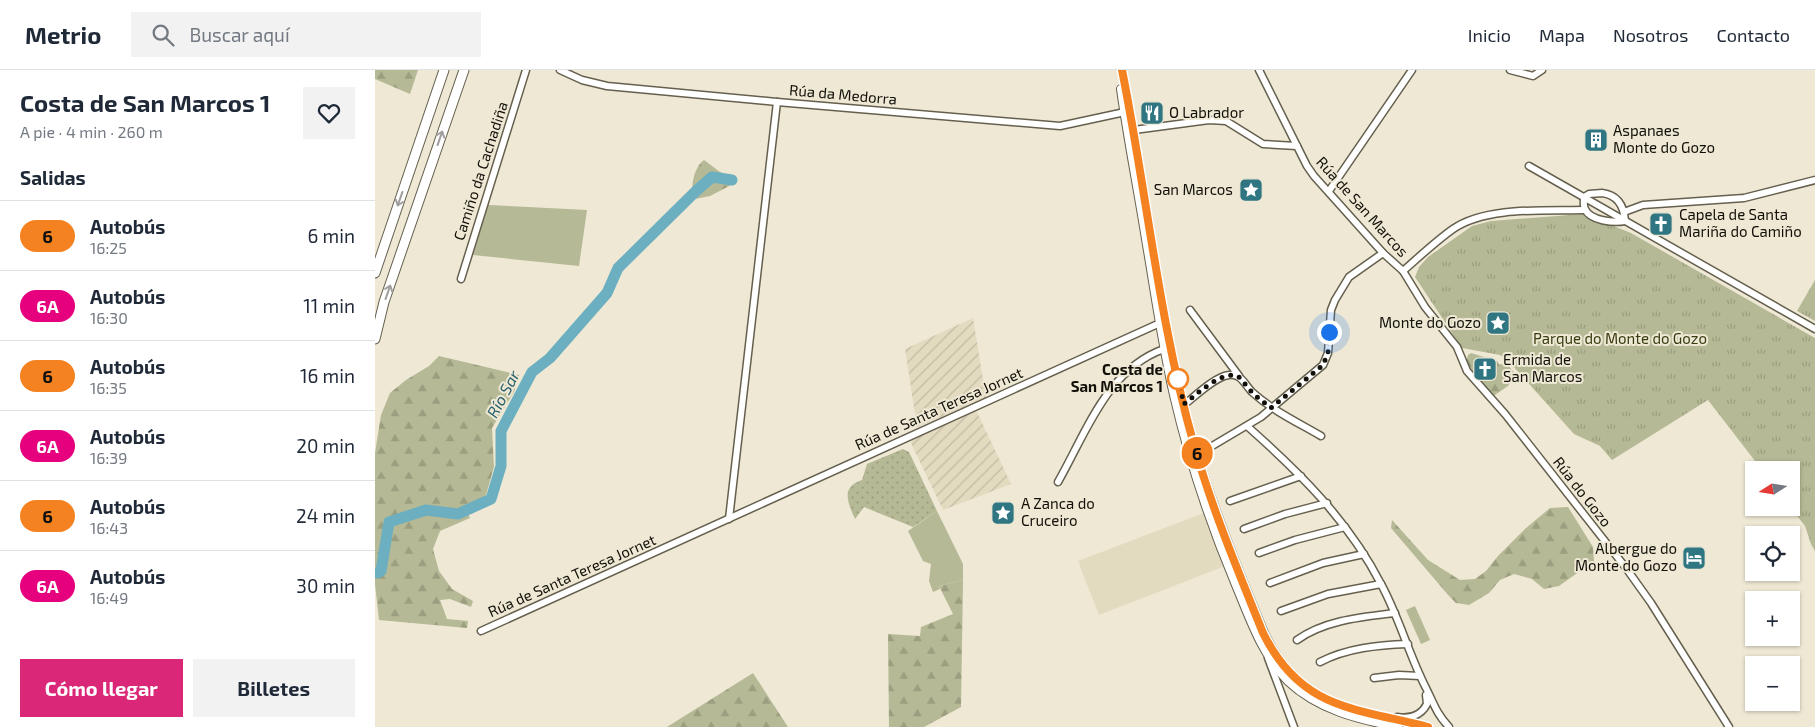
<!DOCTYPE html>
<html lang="es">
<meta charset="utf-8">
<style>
body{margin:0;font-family:"Exo 2",sans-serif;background:#f2f2f3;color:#1f2937;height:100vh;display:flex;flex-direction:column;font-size:19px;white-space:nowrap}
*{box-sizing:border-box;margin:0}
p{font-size:16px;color:#747a83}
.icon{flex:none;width:28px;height:28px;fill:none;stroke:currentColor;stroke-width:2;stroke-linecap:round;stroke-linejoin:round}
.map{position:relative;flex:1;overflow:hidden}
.sheet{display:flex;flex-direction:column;background:#fff;width:375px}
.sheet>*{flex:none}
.badge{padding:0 10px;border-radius:16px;font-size:18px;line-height:32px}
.needle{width:32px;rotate:258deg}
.tools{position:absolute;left:1370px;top:391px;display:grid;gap:10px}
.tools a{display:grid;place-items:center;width:55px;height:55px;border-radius:0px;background:#fff;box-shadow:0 1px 4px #0004;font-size:25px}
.you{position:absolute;width:25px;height:25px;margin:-12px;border:4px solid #fff;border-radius:50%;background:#1a73e8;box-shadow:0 0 0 8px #1a73e833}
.map>.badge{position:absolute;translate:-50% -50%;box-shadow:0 0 0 2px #fff}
h2{padding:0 20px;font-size:19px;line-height:45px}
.round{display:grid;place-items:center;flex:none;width:52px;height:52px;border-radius:0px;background:#f2f2f3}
.summary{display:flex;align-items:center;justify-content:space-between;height:85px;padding:0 20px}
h1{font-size:24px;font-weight:700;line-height:38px}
.action{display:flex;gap:10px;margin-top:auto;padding:10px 20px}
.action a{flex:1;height:58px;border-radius:0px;background:#db2777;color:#fff;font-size:20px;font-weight:700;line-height:58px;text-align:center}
.action a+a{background:#f2f2f3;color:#1f2937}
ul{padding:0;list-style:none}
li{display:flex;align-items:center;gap:15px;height:70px;padding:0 20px;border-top:1px solid #e0e1e3}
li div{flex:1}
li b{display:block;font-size:19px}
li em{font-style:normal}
li .badge{min-width:55px;font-weight:700;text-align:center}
header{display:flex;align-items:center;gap:30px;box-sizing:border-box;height:70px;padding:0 25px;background:#fff;border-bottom:1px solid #e0e1e3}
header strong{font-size:24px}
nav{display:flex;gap:28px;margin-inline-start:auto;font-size:18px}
.search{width:350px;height:45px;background:#f2f2f3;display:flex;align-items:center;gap:12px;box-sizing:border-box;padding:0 18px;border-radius:0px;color:#747a83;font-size:19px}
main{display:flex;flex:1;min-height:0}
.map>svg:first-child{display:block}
</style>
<header>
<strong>Metrio</strong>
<div class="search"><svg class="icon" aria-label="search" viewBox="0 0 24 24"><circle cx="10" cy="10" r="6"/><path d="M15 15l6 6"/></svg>Buscar aquí</div>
<nav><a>Inicio</a><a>Mapa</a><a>Nosotros</a><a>Contacto</a></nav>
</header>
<main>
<section class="sheet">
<div class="summary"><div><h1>Costa de San Marcos 1</h1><p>A pie · 4 min · 260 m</p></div><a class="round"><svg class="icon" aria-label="heart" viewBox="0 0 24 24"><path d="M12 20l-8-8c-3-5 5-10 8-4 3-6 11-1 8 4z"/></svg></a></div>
<h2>Salidas</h2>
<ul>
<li><span class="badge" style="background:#f58220;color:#111">6</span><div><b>Autobús</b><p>16:25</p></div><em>6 min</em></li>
<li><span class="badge" style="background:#e6007e;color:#fff">6A</span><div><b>Autobús</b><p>16:30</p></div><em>11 min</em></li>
<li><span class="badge" style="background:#f58220;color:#111">6</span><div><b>Autobús</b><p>16:35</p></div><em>16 min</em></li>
<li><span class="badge" style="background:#e6007e;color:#fff">6A</span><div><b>Autobús</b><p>16:39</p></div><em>20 min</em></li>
<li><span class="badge" style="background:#f58220;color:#111">6</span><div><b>Autobús</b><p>16:43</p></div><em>24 min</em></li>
<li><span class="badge" style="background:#e6007e;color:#fff">6A</span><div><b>Autobús</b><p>16:49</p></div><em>30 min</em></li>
</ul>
<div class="action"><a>Cómo llegar</a><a>Billetes</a></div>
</section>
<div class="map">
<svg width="1440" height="657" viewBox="0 0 1440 657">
<defs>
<pattern id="industrial-furrows" width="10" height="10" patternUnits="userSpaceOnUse" patternTransform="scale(1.25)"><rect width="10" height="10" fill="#e3dbc0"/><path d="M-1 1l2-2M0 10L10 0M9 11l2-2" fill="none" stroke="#c2bba4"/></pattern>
<pattern id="forest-firs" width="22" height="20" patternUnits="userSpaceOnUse" patternTransform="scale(1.25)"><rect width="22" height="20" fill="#b5b995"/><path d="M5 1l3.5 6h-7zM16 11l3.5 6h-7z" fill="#9b9e7f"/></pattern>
<pattern id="park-tufts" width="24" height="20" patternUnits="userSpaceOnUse" patternTransform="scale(1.25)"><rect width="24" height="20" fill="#b5b995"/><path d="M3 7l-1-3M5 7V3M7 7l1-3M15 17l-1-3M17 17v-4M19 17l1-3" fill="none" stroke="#9b9e7f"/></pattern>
<pattern id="garden-dots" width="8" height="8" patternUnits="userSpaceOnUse" patternTransform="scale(1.25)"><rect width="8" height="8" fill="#b5b995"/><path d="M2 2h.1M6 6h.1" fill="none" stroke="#9b9e7f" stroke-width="1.8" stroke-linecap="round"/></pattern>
</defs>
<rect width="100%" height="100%" fill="#eee8d4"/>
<polygon fill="#e3dbc0" points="829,443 850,496 724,545 703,491"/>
<g fill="url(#industrial-furrows)">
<polygon points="598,248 611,328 542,357 530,279"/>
<polygon points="601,340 636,414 568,440 536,373 538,368"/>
</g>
<g fill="#b5b995">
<polygon points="113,135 212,140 204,196 98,185"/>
<polygon points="562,441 588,494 588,510 564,516 565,519 558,522 554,511 556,494 548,491 533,461"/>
<polygon points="1040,536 1055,570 1046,574 1031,540"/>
</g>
<g fill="url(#forest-firs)">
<polygon points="0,0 43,0 35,24 0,9"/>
<path d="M329 90 345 102 359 107 361 111 358 114 335 126 320 129C314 119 319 97 329 90Z"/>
<polygon points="1096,283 1122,291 1124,294 1133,295 1141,305 1133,316 1117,327 1091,292 1093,285"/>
<polygon points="64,286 144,305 139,322 117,358 119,397 111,425 91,439 95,448 65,461 58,479 64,501 77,519 98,531 96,537 75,529 65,530 72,549 93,551 92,558 4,550 0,514 0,383 6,345 15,323 31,310 54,296"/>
<polygon points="1193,437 1218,477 1219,491 1184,516 1169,519 1157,509 1139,504 1125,510 1114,523 1094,535 1081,533 1074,526 1016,458 1017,450 1053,490 1085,510 1100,509 1111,501 1123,486 1151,458 1175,438"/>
<polygon points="588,510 586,637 549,657 514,657 513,564 545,566 546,557 578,544 564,516"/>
<polygon points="378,603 413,657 292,657"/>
</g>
<g fill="url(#park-tufts)">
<polygon points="1209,144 1256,163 1440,268 1440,481 1436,474 1430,456 1416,438 1416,400 1387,400 1333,330 1237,390 1225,376 1199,364 1137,295 1125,285 1087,278 1040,207 1044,197 1053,187 1097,156 1116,151"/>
<polygon points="1440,210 1440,251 1422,241"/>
</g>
<path fill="url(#garden-dots)" d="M528 379 534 382 562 441 538 457 489 437 480 449C473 433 465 417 487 410L492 394Z"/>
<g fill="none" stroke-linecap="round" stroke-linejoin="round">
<polyline stroke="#6bafc0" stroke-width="11" points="2,503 6,501 14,452 51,440 83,444 116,429 126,396 126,361 157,302 175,288 232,223 243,198 321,121 337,107 357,110"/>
<g stroke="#65604e" stroke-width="9">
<g id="minor">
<polyline points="185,0 207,10 232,16 402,32 685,56 750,42"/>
<polyline points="884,0 932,96 939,106 1008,183 1028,201 1050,237 1082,277 1092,301 1130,344 1251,498 1276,533 1354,657"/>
<polyline points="1135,0 1158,6 1167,0"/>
<polyline points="759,60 834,50 851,51 888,74 922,76"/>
<polyline points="1154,96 1440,259"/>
<polyline points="954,121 1037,0"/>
<path d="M1227 123C1243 125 1249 136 1250 151 1239 153 1215 151 1210 139 1208 135 1209 131 1209 127L1214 124Z"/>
<polyline points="1249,142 1268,135 1369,128 1440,110"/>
<path d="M1028 201C1044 187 1061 171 1078 159 1111 136 1171 141 1210 140"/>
<polyline points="86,209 151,0"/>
<polyline points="815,240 864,306"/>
<path d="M809 335C820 326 841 306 854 305 866 303 870 315 877 322 898 341 922 352 946 366"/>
<path d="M872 356C925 403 973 450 1006 514 1024 547 1034 585 1051 618 1059 634 1061 643 1074 657"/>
<polyline points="822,385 886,347 948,295 953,283 956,240 960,230 974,207 1008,183"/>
<path d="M683 412C711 363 732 299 789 279"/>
<polyline points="855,431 926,406"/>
<polyline points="354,449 402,32"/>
<polyline points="869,459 910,444 952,433"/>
<polyline points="884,483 920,470 970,457"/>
<polyline points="895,513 948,493 989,484"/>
<polyline points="906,541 953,524 1006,514"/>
<polyline points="106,561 785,253"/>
<path d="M922 570C950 550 987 547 1020 543"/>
<polyline points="893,588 919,657"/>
<path d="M945 592C972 578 1003 575 1033 574"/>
<polyline points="999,608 1024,605 1045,606"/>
<path d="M1022 647C1034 649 1046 646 1052 634L1051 625"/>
</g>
</g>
<g stroke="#65604e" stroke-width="10">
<g id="major">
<path d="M747 0C772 125 784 252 819 375 838 439 863 501 889 563 925 640 980 639 1053 657"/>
<path d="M746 19C753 69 763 119 771 169 780 221 787 273 799 325 814 390 835 453 861 515 875 548 887 585 913 611 944 640 983 649 1023 657"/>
</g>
</g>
<g stroke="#65604e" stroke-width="11">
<g id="highway">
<polyline points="0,203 69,0"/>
<polyline points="0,269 9,232 89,0"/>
</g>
</g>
<use href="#minor" stroke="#fff" stroke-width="6"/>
<use href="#major" stroke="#fff" stroke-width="8"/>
<use href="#highway" stroke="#fff" stroke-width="9"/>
</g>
<defs><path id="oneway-shaft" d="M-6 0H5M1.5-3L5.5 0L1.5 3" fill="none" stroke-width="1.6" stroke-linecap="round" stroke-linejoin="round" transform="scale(1.25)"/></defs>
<g stroke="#a09f9d">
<use href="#oneway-shaft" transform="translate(65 68) rotate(-71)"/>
<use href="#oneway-shaft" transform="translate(25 129) rotate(109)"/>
<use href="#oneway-shaft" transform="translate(13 222) rotate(-71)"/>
</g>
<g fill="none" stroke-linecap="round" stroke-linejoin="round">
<g stroke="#fff" stroke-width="11">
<path id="line" d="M747 0C772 125 784 252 819 375 837 439 863 501 888 563 926 640 980 638 1053 657"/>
</g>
<use href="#line" stroke="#f58220" stroke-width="8"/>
<path stroke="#121009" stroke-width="5" stroke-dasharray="0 9" d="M803 309 809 334C820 326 851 296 865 308 869 311 871 317 875 320 881 327 889 332 896 338L948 295 953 283 954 262"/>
</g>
<defs>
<g id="restaurant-square" transform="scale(1.25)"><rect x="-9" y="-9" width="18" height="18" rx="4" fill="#2f7682" stroke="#eee8d4"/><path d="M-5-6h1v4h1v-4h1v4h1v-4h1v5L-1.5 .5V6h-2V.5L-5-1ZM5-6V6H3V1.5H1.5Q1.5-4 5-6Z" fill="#fff"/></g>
<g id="building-square" transform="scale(1.25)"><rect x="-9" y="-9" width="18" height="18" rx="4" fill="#2f7682" stroke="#eee8d4"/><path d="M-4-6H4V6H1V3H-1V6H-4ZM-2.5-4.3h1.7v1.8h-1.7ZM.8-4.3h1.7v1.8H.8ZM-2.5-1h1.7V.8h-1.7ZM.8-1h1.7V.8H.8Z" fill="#fff"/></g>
<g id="sight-square" transform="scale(1.25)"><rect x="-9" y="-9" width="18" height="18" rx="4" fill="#2f7682" stroke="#eee8d4"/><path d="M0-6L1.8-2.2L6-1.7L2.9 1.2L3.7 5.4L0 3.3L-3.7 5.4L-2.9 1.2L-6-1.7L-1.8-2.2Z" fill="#fff"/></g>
<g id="church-square" transform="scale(1.25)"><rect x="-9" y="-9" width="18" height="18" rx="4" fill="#2f7682" stroke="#eee8d4"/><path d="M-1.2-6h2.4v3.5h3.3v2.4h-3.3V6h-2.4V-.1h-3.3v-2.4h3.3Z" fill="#fff"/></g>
<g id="hotel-square" transform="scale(1.25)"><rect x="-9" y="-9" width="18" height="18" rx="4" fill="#2f7682" stroke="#eee8d4"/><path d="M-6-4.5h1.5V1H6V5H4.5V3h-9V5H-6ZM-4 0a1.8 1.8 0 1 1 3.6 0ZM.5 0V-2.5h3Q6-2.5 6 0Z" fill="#fff"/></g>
</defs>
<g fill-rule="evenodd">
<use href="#restaurant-square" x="777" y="43"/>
<use href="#building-square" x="1221" y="70"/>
<use href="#sight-square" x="876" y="120"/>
<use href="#church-square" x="1286" y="154"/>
<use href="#sight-square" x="1123" y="253"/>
<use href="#church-square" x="1110" y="299"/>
<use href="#sight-square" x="628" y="443"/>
<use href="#hotel-square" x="1319" y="488"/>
</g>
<circle fill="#fff" stroke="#f58220" stroke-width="2.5" cx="803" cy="309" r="10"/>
<g text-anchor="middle" stroke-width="4" stroke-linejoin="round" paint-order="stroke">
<g font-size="15" fill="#121009" stroke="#eee8d4">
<text transform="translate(468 25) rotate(5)" y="5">Rúa da Medorra</text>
<text transform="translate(106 101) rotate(-72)" y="5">Camiño da Cachadiña</text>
<text transform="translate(987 137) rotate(48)" y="5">Rúa de San Marcos</text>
<text transform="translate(564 339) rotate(-24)" y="5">Rúa de Santa Teresa Jornet</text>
<text transform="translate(1207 422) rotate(52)" y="5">Rúa do Gozo</text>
<text transform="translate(197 506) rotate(-24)" y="5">Rúa de Santa Teresa Jornet</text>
</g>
<g font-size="15" fill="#121009" stroke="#eee8d4" text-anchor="start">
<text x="794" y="48">O Labrador</text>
<text x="1238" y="66">Aspanaes<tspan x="1238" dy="17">Monte do Gozo</tspan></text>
<text x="858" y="125" text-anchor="end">San Marcos</text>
<text x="1304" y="150">Capela de Santa<tspan x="1304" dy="17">Mariña do Camiño</tspan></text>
<text x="1106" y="258" text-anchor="end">Monte do Gozo</text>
<text x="1128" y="295">Ermida de<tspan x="1128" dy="17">San Marcos</tspan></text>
<text x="646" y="439">A Zanca do<tspan x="646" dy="17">Cruceiro</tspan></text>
<text x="1302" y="484" text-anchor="end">Albergue do<tspan x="1302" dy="17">Monte do Gozo</tspan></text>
</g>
<g font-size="15" fill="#383b10" stroke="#eee8d4">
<text x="1245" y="274">Parque do Monte do Gozo</text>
</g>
<g font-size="15" font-weight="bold" fill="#121009" stroke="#eee8d4" text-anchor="end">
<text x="788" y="305">Costa de<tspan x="788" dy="17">San Marcos 1</tspan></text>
</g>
<g font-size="16" font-style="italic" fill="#28606d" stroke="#eee8d4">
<text transform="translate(128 324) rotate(-62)" y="6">Río Sar</text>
</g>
</g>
</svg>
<div class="tools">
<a><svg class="needle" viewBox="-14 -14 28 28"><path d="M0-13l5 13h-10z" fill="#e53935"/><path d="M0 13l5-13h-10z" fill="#747a83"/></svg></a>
<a><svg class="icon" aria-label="locate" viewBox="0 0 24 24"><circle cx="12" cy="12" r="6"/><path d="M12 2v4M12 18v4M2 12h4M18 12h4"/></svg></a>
<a>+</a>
<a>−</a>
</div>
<div class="you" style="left:954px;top:262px"></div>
<b class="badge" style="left:822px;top:383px;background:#f58220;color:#111">6</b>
</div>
</main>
